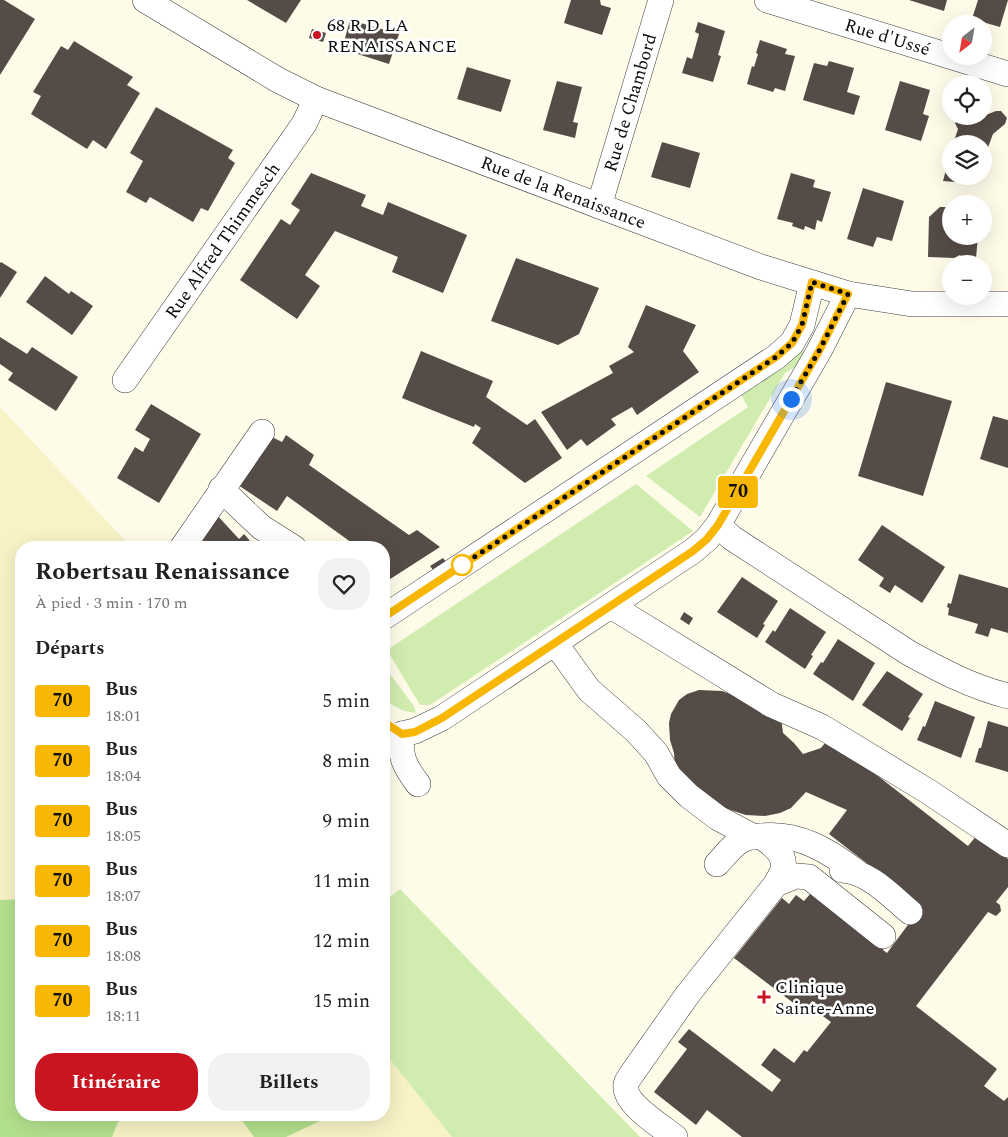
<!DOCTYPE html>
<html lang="fr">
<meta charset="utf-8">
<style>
body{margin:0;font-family:Spectral,serif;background:#f2f2f2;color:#222;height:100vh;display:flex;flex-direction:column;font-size:19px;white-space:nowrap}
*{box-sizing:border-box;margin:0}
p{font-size:16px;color:#767676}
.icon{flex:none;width:28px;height:28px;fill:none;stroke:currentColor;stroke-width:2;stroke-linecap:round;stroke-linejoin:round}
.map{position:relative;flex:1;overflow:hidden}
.panel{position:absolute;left:15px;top:541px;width:375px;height:580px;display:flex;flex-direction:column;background:#fff;border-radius:20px;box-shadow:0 5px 20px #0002}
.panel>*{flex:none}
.badge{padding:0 10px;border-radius:4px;font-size:18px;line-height:32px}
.needle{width:32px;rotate:211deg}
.tools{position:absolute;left:942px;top:15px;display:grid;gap:10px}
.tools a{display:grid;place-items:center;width:50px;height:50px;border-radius:50%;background:#fff;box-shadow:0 5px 20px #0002;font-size:25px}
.you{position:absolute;width:25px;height:25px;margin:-12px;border:4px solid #fff;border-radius:50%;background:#1a73e8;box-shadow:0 0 0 8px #1a73e833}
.map>.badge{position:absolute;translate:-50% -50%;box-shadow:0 0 0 2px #fff}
h2{padding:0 20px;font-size:19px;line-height:45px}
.round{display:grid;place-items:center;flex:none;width:52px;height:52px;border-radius:20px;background:#f2f2f2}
.headline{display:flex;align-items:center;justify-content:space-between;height:85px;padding:0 20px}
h1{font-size:24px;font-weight:700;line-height:38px}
.button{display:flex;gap:10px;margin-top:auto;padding:10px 20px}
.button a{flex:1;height:58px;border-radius:20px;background:#c91520;color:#fff;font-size:20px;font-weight:700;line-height:58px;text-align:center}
.button a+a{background:#f2f2f2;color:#222}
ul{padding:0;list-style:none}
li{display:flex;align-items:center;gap:15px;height:60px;padding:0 20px}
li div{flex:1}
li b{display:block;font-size:19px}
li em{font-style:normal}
li .badge{min-width:55px;font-weight:700;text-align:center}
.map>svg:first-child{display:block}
</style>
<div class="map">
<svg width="1008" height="1137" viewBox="0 0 1008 1137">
<rect width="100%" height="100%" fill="#fffbe9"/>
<g fill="#f8f3c6">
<polygon points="0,407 131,547 21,548 21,899 0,900"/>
<polygon points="384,1052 452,1137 286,1137 333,1115 384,1115"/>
<polygon points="121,1115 238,1115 254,1137 112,1137"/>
</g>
<g fill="#d0edaf">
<polygon points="800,350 806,352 797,366 785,373 700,517 646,476 748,407 741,395 794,358"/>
<polygon points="636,484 693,531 430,705 420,705 387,650"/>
<polygon points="384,666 414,706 416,713 404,711 385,701"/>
<polygon points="400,889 640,1137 452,1137 384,1052 384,902"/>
</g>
<g fill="#b3e08d">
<polygon points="21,899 21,1115 121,1115 112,1137 0,1137 0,900"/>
<polygon points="238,1115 333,1115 286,1137 254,1137"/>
</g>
<g fill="#554c47">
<polygon points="0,0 4,0 35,19 0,75"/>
<polygon points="247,0 301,0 286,23"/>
<polygon points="571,0 600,0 601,5 611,8 602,35 564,23"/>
<polygon points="909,0 947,0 944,11"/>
<polygon points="978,0 1008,0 1000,27 972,19"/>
<polygon points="350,20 399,34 389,64 342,49"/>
<polygon points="698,22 725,31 718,55 721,56 713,82 682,73 687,57 692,59 699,34 695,32"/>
<polygon points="312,29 326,33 323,42 309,38"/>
<polygon points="760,40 787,49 785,54 795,56 785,91 775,88 773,92 747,84 752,66 754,67 758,54 756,53"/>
<polygon points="74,41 133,77 127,85 140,93 106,149 93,140 87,149 31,114 41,96 33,92 61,46 68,50"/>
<polygon points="829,61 854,68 847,92 860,96 854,115 803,100 814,63 827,66"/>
<polygon points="467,67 511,80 501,112 457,99"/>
<polygon points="557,81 582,87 573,122 578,123 575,138 543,130"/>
<polygon points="900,81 930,90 923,114 929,116 921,141 885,130"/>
<polygon points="156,107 233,150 228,158 235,163 208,211 201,208 193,222 150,197 146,203 126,192 143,161 130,153"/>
<polygon points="984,110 986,115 996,111 1001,111 1007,118 1005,124 993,134 984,158 984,144 953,144 958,129 955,123 958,119 968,116 984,116"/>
<polygon points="662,142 700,153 690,188 651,177"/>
<polygon points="951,148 951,176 957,176 955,182 943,181 948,162 944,161 947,152"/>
<polygon points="311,173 366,195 361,206 383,215 388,202 467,235 443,293 392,272 398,257 335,231 305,275 320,286 297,319 240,280 281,219 290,225 300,210 291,204"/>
<polygon points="791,173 815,180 813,187 831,192 822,222 817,220 815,230 805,226 804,230 792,226 793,223 777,219"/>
<polygon points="863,188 904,201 892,241 877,237 873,247 847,239"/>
<polygon points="940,207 951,207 951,236 978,236 976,258 963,258 960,255 954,258 928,257 929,217"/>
<polygon points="516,258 599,288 579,334 558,345 491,321"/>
<polygon points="1,262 17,272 0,298 0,263"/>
<polygon points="45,276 69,294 71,291 93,306 72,335 26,302"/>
<polygon points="646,305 696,325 683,351 699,372 637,415 632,407 611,419 616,425 587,446 581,439 567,450 541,412 613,373 609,366 634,352 628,347"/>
<polygon points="0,337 27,354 32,347 78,377 56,411 8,380 13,373 0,364"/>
<polygon points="421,351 493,381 486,397 527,425 535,419 562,458 525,483 472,443 481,428 475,424 474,427 402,398"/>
<polygon points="886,382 952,401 923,496 858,476"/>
<polygon points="151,404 201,434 159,503 117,478 135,447 143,452 150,439 135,430"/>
<polygon points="993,416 1008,420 1008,468 980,459"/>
<polygon points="286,435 314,455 309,465 409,535 417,530 440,547 384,583 384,548 359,548 287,496 277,511 238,485 270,436 282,442"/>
<polygon points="216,514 239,539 244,534 256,548 192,548"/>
<polygon points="882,525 945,567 922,603 895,585 890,593 879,586 884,578 858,560"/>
<polygon points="443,558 446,562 434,571 430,566"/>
<polygon points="959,574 1008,588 1008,633 991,628 988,637 982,635 975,633 978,624 948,615 949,608 947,607 948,603 951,604"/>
<polygon points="742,577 778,601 763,624 765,625 757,638 717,612"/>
<polygon points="790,608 826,632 811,655 813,656 805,669 765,642 773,630 775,632"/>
<polygon points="684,612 693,618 689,625 680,619"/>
<polygon points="838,639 875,663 853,701 813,674 821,662 823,663"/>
<polygon points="887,671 923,694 908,717 910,718 902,731 862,705"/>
<polygon points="699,690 722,691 736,696 749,704 763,715 764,709 781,717 783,733 794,743 803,754 821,748 829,738 968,846 977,835 1008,859 1008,887 996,902 1000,905 1001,911 996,916 988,912 916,1006 997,1069 984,1086 1004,1101 1008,1097 1008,1137 742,1137 707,1110 696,1125 654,1092 687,1049 678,1042 689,1029 772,1092 781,1080 761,1065 774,1048 794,1063 804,1050 807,1052 831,1022 812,1008 808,1014 734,958 782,898 789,904 796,895 804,901 811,893 884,948 883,950 887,953 922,906 829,834 847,810 806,792 791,808 780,813 765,816 746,815 721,807 675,769 674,753 670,740 669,723 671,714 679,700 687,694"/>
<polygon points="935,701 975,717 961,758 917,740 923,726 925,727"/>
<polygon points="988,721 1008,727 1008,772 975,762 979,748 981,748"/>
</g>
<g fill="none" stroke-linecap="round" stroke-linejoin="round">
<g stroke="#3e3e3e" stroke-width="26">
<g id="minor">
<path id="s1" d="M145 0 278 80 316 99 761 267 848 294 912 304H1008"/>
<path id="s2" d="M767 0 1008 74"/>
<path id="s3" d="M599 206 661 0"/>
<path id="s4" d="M125 380 304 124 316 99"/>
<polyline points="221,489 261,527 294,548"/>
<path d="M718 525 732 538 909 653C940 670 972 687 1008 696"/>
<polyline points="182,548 262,432"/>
<polyline points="611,606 772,705 822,727 929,792 1008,845"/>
<polyline points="384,617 776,357 792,343 802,325 812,283"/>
<polyline points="555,643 589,690 636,731 656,753 669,776 689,796 718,818 754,837"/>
<polyline points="402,734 415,731 442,718 693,551 707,539 718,525 819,351 848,294"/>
<path d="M402 734C399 756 405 767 418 784"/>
<path d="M760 836C771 843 786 853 783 868 783 873 778 879 776 884"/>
<path d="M717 864C725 856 732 845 742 840 748 837 755 836 761 836 799 832 829 851 858 873"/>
<path d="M842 870C868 871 891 896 910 912"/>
<path d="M675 1137C662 1127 623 1103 626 1085 626 1082 629 1078 631 1075L688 994 776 884 796 876 809 877 883 936"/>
</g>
</g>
<use href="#minor" stroke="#fff" stroke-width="25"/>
</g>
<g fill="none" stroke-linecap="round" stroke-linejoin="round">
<g stroke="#fff" stroke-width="11">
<polyline id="line" points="384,617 776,357 792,343 802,325 812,282 848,294 819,351 718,525 707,539 693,551 442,718 415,732 402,734 384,722"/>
</g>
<use href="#line" stroke="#f8b705" stroke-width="8"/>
<polyline stroke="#0b0b0b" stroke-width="5" stroke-dasharray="0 9" points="462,565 461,566 776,357 792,343 802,325 812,282 848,294 819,351 791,399"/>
</g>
<g fill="#c91520" stroke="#fff" stroke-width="2">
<circle cx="317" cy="35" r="5"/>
<path d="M761.5 989.5h5v5h5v5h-5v5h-5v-5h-5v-5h5z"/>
</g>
<circle fill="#fff" stroke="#f8b705" stroke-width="2.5" cx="462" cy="565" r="10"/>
<g text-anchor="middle" stroke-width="5" stroke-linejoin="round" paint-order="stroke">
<g font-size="18" fill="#0b0b0b" stroke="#fff" text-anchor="start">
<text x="327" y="31">68 R D LA<tspan x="327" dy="21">RENAISSANCE</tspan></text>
<text x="775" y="993">Clinique<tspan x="775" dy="21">Sainte-Anne</tspan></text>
</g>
<g font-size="18" fill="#0b0b0b" stroke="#fff">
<text dy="6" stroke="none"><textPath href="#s2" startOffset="126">Rue d'Ussé</textPath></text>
<text dy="6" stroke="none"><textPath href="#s3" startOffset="108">Rue de Chambord</textPath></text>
<text dy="6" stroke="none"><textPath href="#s1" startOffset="462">Rue de la Renaissance</textPath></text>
<text dy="6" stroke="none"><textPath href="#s4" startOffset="170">Rue Alfred Thimmesch</textPath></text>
</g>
</g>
</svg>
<div class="tools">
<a><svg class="needle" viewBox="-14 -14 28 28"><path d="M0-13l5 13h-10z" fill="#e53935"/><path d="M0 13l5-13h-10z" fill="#767676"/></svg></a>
<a><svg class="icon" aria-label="locate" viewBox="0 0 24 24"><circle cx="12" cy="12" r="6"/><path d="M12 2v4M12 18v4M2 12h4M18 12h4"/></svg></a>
<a><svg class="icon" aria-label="layers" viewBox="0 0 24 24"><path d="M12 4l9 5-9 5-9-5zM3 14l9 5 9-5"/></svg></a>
<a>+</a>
<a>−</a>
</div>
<div class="you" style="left:791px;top:399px"></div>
<b class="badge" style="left:738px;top:492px;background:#f8b705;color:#111">70</b>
<section class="panel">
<div class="headline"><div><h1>Robertsau Renaissance</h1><p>À pied · 3 min · 170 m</p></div><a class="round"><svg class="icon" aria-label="heart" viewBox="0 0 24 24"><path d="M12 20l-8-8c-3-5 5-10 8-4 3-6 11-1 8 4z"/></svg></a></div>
<h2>Départs</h2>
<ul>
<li><span class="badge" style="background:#f8b705;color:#111">70</span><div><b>Bus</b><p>18:01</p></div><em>5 min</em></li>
<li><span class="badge" style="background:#f8b705;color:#111">70</span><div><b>Bus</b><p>18:04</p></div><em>8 min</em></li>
<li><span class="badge" style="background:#f8b705;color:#111">70</span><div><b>Bus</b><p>18:05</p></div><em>9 min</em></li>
<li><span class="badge" style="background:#f8b705;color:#111">70</span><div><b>Bus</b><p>18:07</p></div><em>11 min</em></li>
<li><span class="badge" style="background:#f8b705;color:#111">70</span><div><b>Bus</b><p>18:08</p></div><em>12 min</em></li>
<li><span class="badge" style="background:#f8b705;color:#111">70</span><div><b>Bus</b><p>18:11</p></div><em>15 min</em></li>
</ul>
<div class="button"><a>Itinéraire</a><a>Billets</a></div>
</section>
</div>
